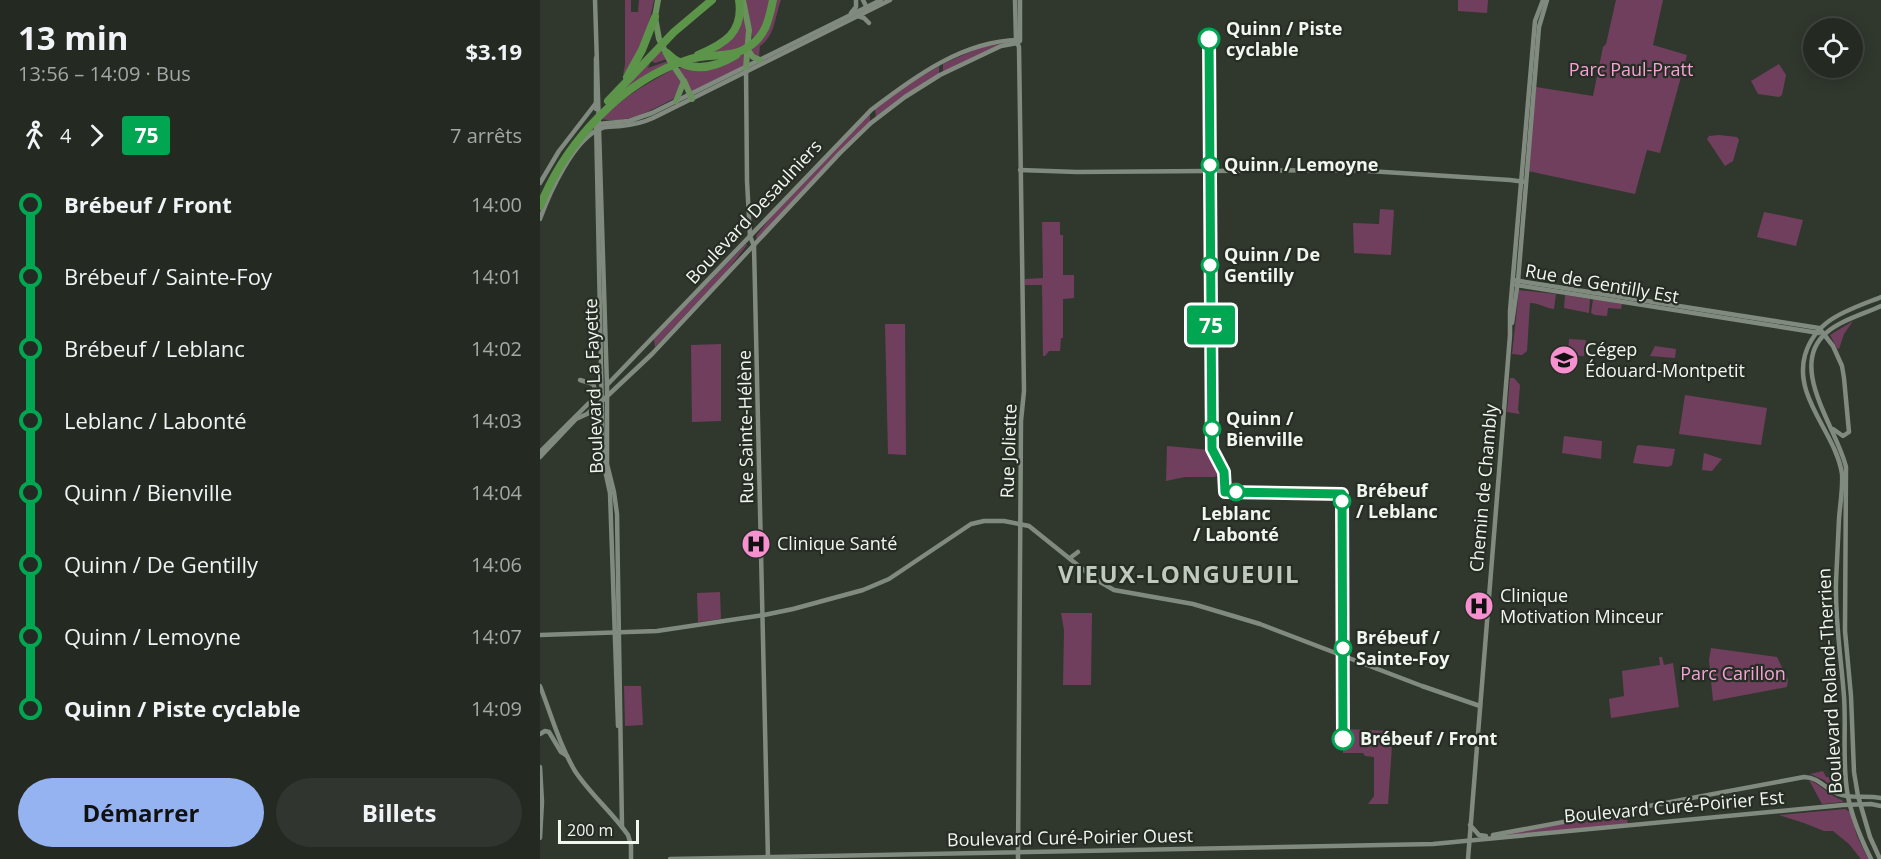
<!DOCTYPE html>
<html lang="fr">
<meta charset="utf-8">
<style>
body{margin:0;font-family:"Open Sans",sans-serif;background:#30362f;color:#f1f3f6;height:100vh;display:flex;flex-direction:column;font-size:22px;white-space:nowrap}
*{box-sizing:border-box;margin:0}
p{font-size:20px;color:#a3a7a5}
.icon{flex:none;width:33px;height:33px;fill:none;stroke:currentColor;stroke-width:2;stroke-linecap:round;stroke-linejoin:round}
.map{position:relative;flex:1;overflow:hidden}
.sheet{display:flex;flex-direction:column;background:#242a22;width:540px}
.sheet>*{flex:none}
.badge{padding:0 12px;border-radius:4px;font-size:21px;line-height:39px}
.buttons{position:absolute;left:1263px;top:18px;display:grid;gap:12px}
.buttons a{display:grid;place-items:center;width:60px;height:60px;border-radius:50%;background:#242a22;box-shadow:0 3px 15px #0003,0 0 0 2px #414640;font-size:30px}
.scale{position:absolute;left:18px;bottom:15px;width:81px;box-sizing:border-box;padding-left:6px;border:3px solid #f1f6ef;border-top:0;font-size:16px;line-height:21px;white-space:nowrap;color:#f1f6ef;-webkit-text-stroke:4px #262d24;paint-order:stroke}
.map>.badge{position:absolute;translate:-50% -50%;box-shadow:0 0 0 3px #fff}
.legs{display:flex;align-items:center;gap:9px;height:66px;padding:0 18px;font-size:20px}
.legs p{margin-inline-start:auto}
.headline{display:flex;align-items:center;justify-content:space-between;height:102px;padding:0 18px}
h1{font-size:33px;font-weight:700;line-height:45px}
.action{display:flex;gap:12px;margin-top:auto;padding:12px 18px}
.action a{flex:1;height:69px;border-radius:36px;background:#95b2f1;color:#111;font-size:24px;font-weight:700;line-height:69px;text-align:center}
.action a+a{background:#30362f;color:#f1f3f6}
ul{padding:0 18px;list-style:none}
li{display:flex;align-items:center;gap:21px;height:72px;font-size:22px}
li i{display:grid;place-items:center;width:9px;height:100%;margin:0 8px;background:currentColor}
li i::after{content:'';width:15px;height:15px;margin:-8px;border:4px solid;border-radius:50%;background:#242a22}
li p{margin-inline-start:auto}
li:first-child i{background:linear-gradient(#0000 50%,currentColor 0)}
li:last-child i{background:linear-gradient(currentColor 50%,#0000 0)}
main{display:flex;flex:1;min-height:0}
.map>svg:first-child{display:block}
</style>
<main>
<section class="sheet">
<div class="headline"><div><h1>13 min</h1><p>13:56 – 14:09 · Bus</p></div><b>$3.19</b></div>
<div class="legs"><svg class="icon" aria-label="walk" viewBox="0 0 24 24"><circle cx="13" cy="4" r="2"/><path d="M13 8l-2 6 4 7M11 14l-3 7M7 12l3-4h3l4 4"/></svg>4<svg class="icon" aria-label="forward" viewBox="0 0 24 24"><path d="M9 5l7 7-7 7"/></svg><b class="badge" style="background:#00a651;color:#fff">75</b><p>7 arrêts</p></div>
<ul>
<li><i style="color:#00a651"></i><b>Brébeuf / Front</b><p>14:00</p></li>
<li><i style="color:#00a651"></i><span>Brébeuf / Sainte-Foy</span><p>14:01</p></li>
<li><i style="color:#00a651"></i><span>Brébeuf / Leblanc</span><p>14:02</p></li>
<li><i style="color:#00a651"></i><span>Leblanc / Labonté</span><p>14:03</p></li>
<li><i style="color:#00a651"></i><span>Quinn / Bienville</span><p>14:04</p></li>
<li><i style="color:#00a651"></i><span>Quinn / De Gentilly</span><p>14:06</p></li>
<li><i style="color:#00a651"></i><span>Quinn / Lemoyne</span><p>14:07</p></li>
<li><i style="color:#00a651"></i><b>Quinn / Piste cyclable</b><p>14:09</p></li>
</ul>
<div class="action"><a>Démarrer</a><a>Billets</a></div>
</section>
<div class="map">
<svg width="1341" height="859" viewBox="0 0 1341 859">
<rect width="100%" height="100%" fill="#30382e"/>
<g fill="#703f5d">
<path d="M85 0H91V12H98L99 0H114C109 27 100 54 83 75L85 65Z"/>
<polygon points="206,0 230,0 223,27 213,40"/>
<path d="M236 0H241C235 16 235 36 220 46L219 57H217L211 49Z"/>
<polygon points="918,0 948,0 947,13 918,11"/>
<polygon points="1076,0 1123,0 1113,45 1147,55 1120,153 1107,150 1095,194 988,171 996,87 1053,96 1063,47 1066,44"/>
<polygon points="202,8 205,12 207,43 198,50 173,53 183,46"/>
<polygon points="460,44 459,45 403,72 403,64 439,48"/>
<polygon points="120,49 127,59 115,63 111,61 108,68 128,61 130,65 72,100"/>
<polygon points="206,52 203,66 151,92 137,68 182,65"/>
<polygon points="1239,64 1246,75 1242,95 1239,97 1218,94 1211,81"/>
<polygon points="399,66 399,75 336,117 335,109 365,86"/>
<path d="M134 69 141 83 133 99C112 110 85 125 62 119 83 97 107 83 134 69Z"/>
<polygon points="330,112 330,123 217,239 216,236 238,208"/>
<polygon points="1179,135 1197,137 1199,140 1193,161 1185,166 1167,139 1169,136"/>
<polygon points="840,209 854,210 851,255 814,253 813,223 839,224"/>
<polygon points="1224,212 1263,220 1256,246 1217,237"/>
<polygon points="502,222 520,222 520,235 523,235 523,275 534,275 534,298 523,299 523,338 521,338 520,351 509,351 505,356 503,356 502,285 485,285 485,279 503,278"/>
<polygon points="206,244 207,245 186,272 115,347 114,339"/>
<path d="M979 290 1016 294 1014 309C1005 308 1000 303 990 303L987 351 982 355 972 354Z"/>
<polygon points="1025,295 1050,299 1049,313 1024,308"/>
<polygon points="1053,299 1082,304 1081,309 1068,308 1067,316 1055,315 1051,313"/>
<polygon points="1313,321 1304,334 1299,349 1297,348 1290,335"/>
<polygon points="345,324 365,324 366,455 348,454"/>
<polygon points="1029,339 1046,340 1044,356 1028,355"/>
<polygon points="181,344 181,421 152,422 151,345"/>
<polygon points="1115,346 1136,349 1135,358 1110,356"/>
<polygon points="970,378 974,378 980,385 978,410 980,414 967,412"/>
<polygon points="1145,395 1227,408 1221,445 1139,434"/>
<polygon points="1024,436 1062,441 1061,459 1022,453"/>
<polygon points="1099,445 1135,449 1132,465 1128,467 1093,463 1097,446"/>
<polygon points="627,446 670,450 679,470 679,475 674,477 645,477 626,481"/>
<polygon points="1164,453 1182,459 1172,471 1162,470"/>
<polygon points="180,592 181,619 158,622 157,593"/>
<polygon points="521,613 552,613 551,685 523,685 524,630"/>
<polygon points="1171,648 1237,657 1248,680 1247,687 1173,701 1169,660"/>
<polygon points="1119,657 1122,657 1124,665 1133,663 1139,707 1071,718 1069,699 1084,696 1082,671 1120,665"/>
<polygon points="84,686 101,686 103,725 85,726"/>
<polygon points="803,729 853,731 848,804 828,804 834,796 834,757 825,756 823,753 803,753"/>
<polygon points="1298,763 1300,763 1302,789 1300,790 1296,791 1284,780 1270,774 1283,771 1286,777 1291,777"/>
<path d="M1269 780C1282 785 1289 796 1302 800L1303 802 1282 804Z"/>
<polygon points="1086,809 1088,826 930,840"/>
<polygon points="1305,809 1310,812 1317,836 1328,859 1321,859 1309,844 1293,831 1284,831 1264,823 1239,815"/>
</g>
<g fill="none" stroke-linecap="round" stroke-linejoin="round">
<g stroke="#818a7f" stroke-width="4.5">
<polyline points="55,0 67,386 67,464 74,492 77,514 82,827"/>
<polyline points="323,0 327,8"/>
<polyline points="475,0 476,40 479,47 484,391 481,421 478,859"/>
<polyline points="480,0 480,41"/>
<polyline points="311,13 316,7 316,0"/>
<polyline points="318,16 324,18 329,23"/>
<polyline points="56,58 56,109"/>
<polyline points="206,67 207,181 210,236 214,246 228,859"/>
<polyline points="56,120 63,461 70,493 78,726"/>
<polyline points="58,124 89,121 112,113 341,0"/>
<polyline points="480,170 537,172 813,170 970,180 986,182"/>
<polyline points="0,183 19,151 56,103"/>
<path d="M0 219C9 194 34 137 62 128 68 126 75 127 81 126 92 125 102 123 113 118L350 0"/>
<polyline points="973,280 1279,328 1293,346 1302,366 1304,378 1309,432 1303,436 1293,429"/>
<polyline points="976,285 1279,333"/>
<polyline points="972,323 978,281 999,27 1007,0"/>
<polyline points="40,380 53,384 55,389 52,397"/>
<path d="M67 385 331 110C374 77 424 40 480 40"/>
<polyline points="0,452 61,391"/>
<polyline points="0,457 36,419 47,414 62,401 112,354 300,153 331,123 365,97 400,75 461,46 478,43"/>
<polyline points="530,558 538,552"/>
<polyline points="0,635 117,631 224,615 253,609 323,590 349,579 431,524 444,521 464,521 489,526 555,579 574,590 653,604 720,624 882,686 940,706"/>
<path d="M0 686C11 714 19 744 35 771 50 794 72 812 88 835L91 845V859"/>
<polyline points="0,734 5,731 9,732 21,752 27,756"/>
<polyline points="0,767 2,802 0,838"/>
<polyline points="930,825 939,835 946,836"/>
<path d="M953 835 1264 777C1281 778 1283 788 1298 794 1311 799 1327 795 1341 798"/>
<polyline points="130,859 893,844 1303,805 1331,804 1341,806"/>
<polyline points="928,859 970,335 970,311 995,21 1003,0"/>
<path d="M1331 859C1319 835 1308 809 1306 782 1303 753 1306 724 1304 696 1301 658 1295 620 1296 582 1297 561 1298 540 1299 519 1300 504 1303 489 1302 474 1296 433 1253 398 1265 355 1276 318 1309 310 1341 297"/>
<path d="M1340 859 1330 837 1318 796 1314 772 1311 696 1305 631 1306 467C1297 428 1247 367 1286 333 1301 320 1324 314 1341 306"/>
</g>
<g stroke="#6b915f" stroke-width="6">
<polyline points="118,0 115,17 119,39 129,59 145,83 152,99"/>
<polyline points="203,0 209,30 206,67"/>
<polyline points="208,50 213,57 220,60"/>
<polyline points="136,101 144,81"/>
</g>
<g stroke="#5c954a" stroke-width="8">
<path d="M127 53C148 74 173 69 196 55"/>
<path d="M158 55C184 44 204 33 199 0"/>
<polyline points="87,77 102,50 115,17"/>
<polyline points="68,101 134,32 172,0"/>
<path d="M0 206C26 142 82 80 150 59 169 53 191 59 208 47 226 36 229 19 233 0"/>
</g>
</g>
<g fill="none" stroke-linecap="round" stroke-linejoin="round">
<g stroke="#fff" stroke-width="14">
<polyline id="line-1" points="669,39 672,449 684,472 685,492 802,494 803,739"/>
</g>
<use href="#line-1" stroke="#00a651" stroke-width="9"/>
</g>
<defs>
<g id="university-disc" transform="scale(1.5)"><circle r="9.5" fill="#f690cf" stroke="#262d24"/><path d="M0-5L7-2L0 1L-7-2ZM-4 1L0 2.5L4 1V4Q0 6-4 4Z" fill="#111"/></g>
<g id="hospital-disc" transform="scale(1.5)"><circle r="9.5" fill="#f690cf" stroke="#262d24"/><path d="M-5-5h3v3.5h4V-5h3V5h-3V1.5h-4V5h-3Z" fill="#111"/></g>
</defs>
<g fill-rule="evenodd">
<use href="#university-disc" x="1024" y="360"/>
<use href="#hospital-disc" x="216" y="544"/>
<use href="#hospital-disc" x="939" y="606"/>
</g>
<g fill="#fff" stroke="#00a651" stroke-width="3">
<circle cx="669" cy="39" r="10"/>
<circle cx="670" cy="165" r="8"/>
<circle cx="670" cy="265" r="8"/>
<circle cx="672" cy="429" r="8"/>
<circle cx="696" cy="492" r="8"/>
<circle cx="802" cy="501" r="8"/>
<circle cx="803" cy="648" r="8"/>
<circle cx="803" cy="739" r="10"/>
</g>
<g text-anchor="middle" stroke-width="4.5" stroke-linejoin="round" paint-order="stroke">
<g font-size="18" font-weight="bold" fill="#f1f6ef" stroke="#262d24" text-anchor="start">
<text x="686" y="35">Quinn / Piste<tspan x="686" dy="21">cyclable</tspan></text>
<text x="684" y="171">Quinn / Lemoyne</text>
<text x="684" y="261">Quinn / De<tspan x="684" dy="21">Gentilly</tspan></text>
<text x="686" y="425">Quinn /<tspan x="686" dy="21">Bienville</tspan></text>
<text x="816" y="497">Brébeuf<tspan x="816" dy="21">/ Leblanc</tspan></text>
<text x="696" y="520" text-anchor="middle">Leblanc<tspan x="696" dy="21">/ Labonté</tspan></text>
<text x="816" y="644">Brébeuf /<tspan x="816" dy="21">Sainte-Foy</tspan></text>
<text x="820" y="745">Brébeuf / Front</text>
</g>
<g font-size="18" fill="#f7a2d5" stroke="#262d24">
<text x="1091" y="76">Parc Paul-Pratt</text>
<text x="1193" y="680">Parc Carillon</text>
</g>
<g font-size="18" fill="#f1f6ef" stroke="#262d24">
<text transform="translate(214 212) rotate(-47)" y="6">Boulevard Desaulniers</text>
<text transform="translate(1062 284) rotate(10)" y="6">Rue de Gentilly Est</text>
<text transform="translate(54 386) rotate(-92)" y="6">Boulevard La Fayette</text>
<text transform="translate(206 427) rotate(-91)" y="6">Rue Sainte-Hélène</text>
<text transform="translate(469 451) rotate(-88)" y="6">Rue Joliette</text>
<text transform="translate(944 488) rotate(-85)" y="6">Chemin de Chambly</text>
<text transform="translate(1290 681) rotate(-93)" y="6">Boulevard Roland-Therrien</text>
<text transform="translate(1134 807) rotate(-5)" y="6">Boulevard Curé-Poirier Est</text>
<text transform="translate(530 838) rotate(-1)" y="6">Boulevard Curé-Poirier Ouest</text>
</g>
<g font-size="18" fill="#f1f6ef" stroke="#262d24" text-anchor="start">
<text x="1045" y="356">Cégep<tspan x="1045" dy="21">Édouard-Montpetit</tspan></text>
<text x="237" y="550">Clinique Santé</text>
<text x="960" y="602">Clinique<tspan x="960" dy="21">Motivation Minceur</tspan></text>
</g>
<g font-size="24" font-weight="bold" letter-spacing="1.5" fill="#c0c9bd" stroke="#262d24">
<text x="639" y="583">VIEUX-LONGUEUIL</text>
</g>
</g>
</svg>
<div class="buttons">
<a><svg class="icon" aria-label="locate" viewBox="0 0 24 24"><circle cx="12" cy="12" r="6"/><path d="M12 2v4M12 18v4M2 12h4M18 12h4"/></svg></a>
</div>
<div class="scale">200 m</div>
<b class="badge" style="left:671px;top:325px;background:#00a651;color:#fff">75</b>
</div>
</main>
